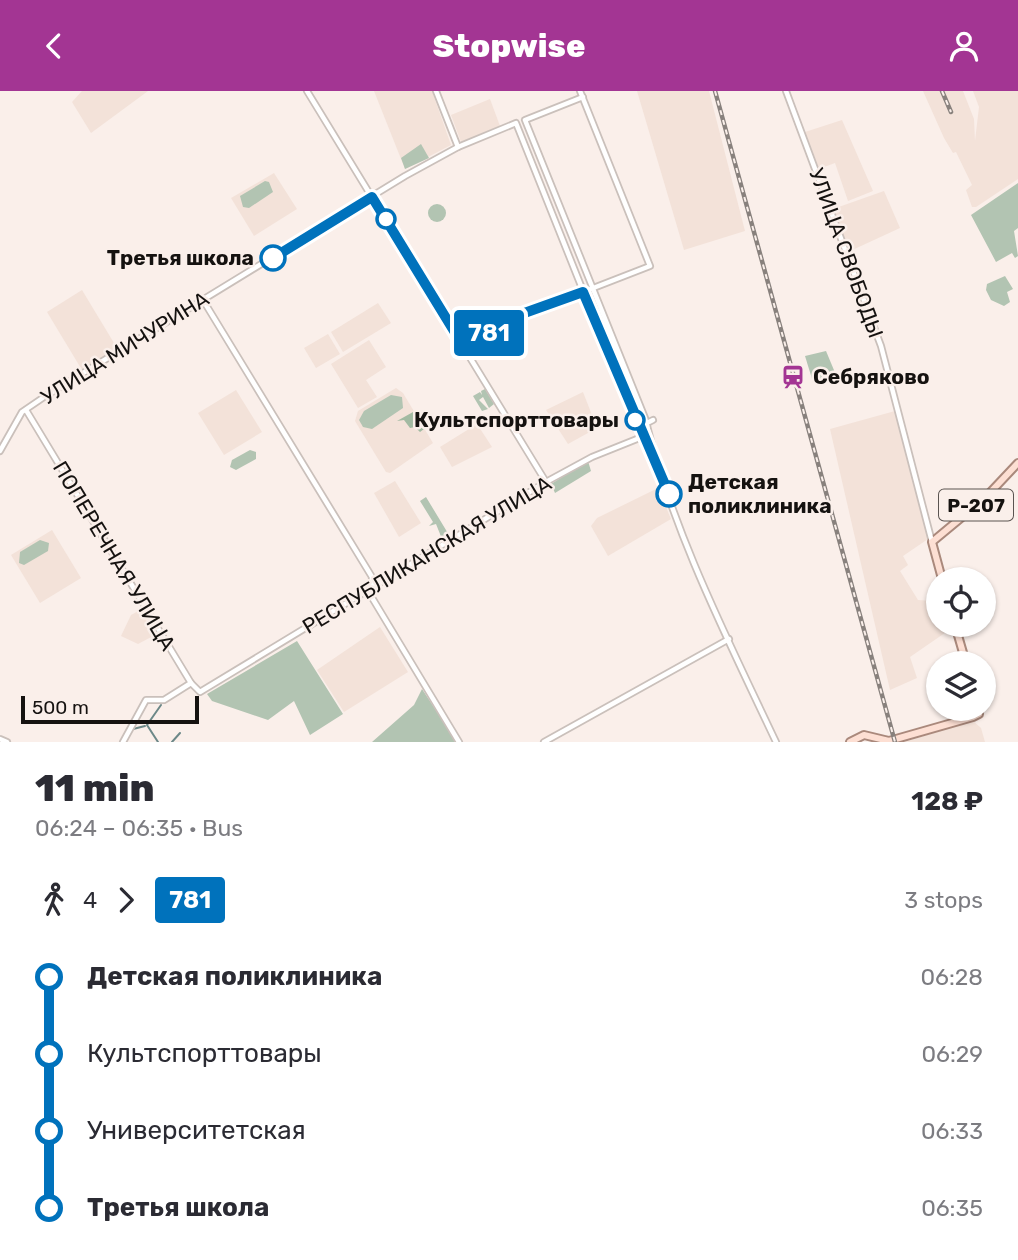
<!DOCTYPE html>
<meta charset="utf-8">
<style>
body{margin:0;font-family:Rubik,sans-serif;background:#f2f2f3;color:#2b2b33;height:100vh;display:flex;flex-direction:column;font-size:26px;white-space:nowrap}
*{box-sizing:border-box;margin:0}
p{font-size:23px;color:#7c7c81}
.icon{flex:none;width:38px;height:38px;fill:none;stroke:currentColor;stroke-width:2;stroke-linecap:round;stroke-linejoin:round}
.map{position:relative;height:651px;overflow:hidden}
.drawer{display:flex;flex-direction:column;background:#fff;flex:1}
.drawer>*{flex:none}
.badge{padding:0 14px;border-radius:5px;font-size:24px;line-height:46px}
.fabs{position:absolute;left:926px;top:476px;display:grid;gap:14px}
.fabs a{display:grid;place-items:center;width:70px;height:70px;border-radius:50%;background:#fff;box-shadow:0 2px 5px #0004;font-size:35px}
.scale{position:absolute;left:21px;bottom:18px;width:178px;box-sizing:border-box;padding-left:7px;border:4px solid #151210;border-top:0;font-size:19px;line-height:24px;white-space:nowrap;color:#151210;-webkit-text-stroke:5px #faefea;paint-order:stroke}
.map>.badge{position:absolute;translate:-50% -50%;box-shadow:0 0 0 4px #fff}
.legs{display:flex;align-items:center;gap:10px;height:77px;padding:0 35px;font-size:23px}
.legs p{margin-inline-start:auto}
.overview{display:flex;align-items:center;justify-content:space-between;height:119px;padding:0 35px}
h1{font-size:38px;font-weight:800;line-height:52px}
ul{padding:0 35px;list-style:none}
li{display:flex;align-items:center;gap:24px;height:77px;font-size:26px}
li i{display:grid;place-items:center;width:10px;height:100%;margin:0 9px;background:currentColor}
li i::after{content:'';width:18px;height:18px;margin:-9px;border:5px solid;border-radius:50%;background:#fff}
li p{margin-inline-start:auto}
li:first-child i{background:linear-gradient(#0000 50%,currentColor 0)}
li:last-child i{background:linear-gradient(currentColor 50%,#0000 0)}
header{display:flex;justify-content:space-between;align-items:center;height:91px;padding:0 35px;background:#a33593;color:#fff;font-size:32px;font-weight:800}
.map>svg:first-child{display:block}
</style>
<header><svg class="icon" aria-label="back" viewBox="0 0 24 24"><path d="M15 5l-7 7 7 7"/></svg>Stopwise<svg class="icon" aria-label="person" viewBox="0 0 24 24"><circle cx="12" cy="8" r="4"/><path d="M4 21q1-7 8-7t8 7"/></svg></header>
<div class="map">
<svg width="1018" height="651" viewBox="0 0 1018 651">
<rect width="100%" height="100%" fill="#faefea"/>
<g fill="#f3e2d9">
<polygon points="82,0 148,0 91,42 72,11"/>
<polygon points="374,0 432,0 451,54 405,78"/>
<polygon points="637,0 709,0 745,140 684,159"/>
<polygon points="923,0 963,0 974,28 975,50 979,16 973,0 1018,0 1018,88 976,116 972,116 966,99 972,94 956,61 953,62 944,47"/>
<polygon points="490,8 500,35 461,51 451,24"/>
<polygon points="842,29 873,100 848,110 835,72 819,78 805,41"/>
<polygon points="274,82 297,118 254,145 231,107"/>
<polygon points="884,100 900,137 848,161 833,118"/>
<polygon points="82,199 117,257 82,279 47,221"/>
<polygon points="378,212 391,232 343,261 331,241"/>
<polygon points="328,243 340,263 316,277 304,257"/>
<polygon points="369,249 386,276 366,289 377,306 358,317 331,273"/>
<polygon points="396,297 403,302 433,352 390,382 386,381 355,330 358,320"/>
<polygon points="236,299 262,341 224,364 198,322"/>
<polygon points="583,301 597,337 568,353 546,319"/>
<polygon points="895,320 928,448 903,465 908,474 900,480 918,509 934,510 938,534 951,534 952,537 910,566 917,587 890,599 830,338"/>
<polygon points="477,333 492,356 452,376 440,356"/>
<polygon points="395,390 421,432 399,446 374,402"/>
<polygon points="658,397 671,428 608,465 591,435 597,427"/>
<polygon points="52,439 81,487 40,512 11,464"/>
<polygon points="140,519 155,544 138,553 121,545 131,524"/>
<polygon points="380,536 408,581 344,621 317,579"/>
<polygon points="973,630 981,637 985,651 904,651"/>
</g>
<g fill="#b2c4b2">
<polygon points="421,53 429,67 405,78 401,67"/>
<polygon points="265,90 269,91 273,101 249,117 243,116 240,105"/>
<polygon points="1018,92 1018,137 1014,140 1018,165 1015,167 1012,162 996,171 971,124"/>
<circle cx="437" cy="122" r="9"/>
<polygon points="1005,185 1013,198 1007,201 1010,211 1004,215 991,209 986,199 987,193"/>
<polygon points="826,260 836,284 813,291 805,265"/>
<polygon points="485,298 494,313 489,317 483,306 479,309 488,318 482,320 473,305 480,301 482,304 481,300"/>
<polygon points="391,304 402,306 403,317 372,338 363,336 359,329 364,320"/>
<polygon points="250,359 256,361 256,368 236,379 230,376 232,369"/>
<polygon points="588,370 591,380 555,402 551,393"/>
<polygon points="426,406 449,444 442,448 436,433 429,435 433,431 420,410"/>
<polygon points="40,449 49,452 48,460 24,474 19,472 20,461"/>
<polygon points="297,550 343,623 310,644 294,610 268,629 212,610 207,603"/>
<polygon points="422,598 457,651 372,651 414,614"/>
</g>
<polygon fill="#a2baa2" points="413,321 424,338 420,341 415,336 410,337 404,329 397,330"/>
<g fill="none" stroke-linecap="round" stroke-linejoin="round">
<g stroke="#6c8888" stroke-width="2">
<polyline points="133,638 145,635"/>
<polyline points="158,651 147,634 161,614"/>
<polyline points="172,651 180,642"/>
</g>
<g stroke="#cac0bb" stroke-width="8">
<g id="tertiary">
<polyline points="307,0 546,391"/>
<polyline points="436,0 458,56"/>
<polyline points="580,0 650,175 583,201"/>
<polyline points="786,0 881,255 932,451"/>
<path d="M583 6 525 29 645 327C672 439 727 547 776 651"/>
<polyline points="203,209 372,486 371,505 459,651"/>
<polyline points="26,319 191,592 200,601 546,391 592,366 637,348 647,335"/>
<polyline points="637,331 645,333 653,329"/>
<polyline points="0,360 22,321 44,306 405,85 458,56 516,32 617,285 637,333 650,353"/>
<polyline points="0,648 7,651"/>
<polyline points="123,651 146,609 164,609 191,592"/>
<polyline points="544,651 729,548"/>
</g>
</g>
<g stroke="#aa897c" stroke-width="10">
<g id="primary">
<polyline points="942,488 932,451 985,407 1018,372"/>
<polyline points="955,534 966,572"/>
<polyline points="850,651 864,644 889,650 973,626 979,623 978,618"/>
</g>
</g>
<use href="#tertiary" stroke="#fff" stroke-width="4.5"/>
<use href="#primary" stroke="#fddfd3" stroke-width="6"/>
<g stroke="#88817d" stroke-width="4.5">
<g id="rail">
<polyline points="715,0 895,651"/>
<polyline points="942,0 951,21"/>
</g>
</g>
<use href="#rail" stroke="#faefea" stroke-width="2" stroke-dasharray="5" stroke-linecap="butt"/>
</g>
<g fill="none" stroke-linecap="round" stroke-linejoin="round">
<g stroke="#fff" stroke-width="16">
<polyline id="line-1" points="273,167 372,106 465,258 516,225 583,201 669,403"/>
</g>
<use href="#line-1" stroke="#0072bc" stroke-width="10"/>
</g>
<defs>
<g id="station-bare" transform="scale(1.89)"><path d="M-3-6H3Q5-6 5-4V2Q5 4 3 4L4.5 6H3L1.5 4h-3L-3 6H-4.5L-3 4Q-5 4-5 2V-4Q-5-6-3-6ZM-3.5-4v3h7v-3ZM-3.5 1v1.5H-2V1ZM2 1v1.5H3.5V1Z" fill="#a33593" stroke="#faefea" stroke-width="2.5" paint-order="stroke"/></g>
</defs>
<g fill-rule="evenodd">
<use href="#station-bare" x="793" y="286"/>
</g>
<g fill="#fff" stroke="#0072bc" stroke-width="3.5">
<circle cx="386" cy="128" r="9"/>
<circle cx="273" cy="167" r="12"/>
<circle cx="635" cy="329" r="9"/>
<circle cx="669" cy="403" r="12"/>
</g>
<g text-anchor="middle" stroke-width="5" stroke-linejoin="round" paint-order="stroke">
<rect fill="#faefea" stroke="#5a5451" stroke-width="2" x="939" y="398.5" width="74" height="31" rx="5"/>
<g font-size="19" font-weight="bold" fill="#151210">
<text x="976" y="421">Р-207</text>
</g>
<g font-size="21" fill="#151210" stroke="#faefea">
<text transform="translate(846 162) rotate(70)" y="7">УЛИЦА СВОБОДЫ</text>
<text transform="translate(125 257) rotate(-32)" y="7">УЛИЦА МИЧУРИНА</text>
<text transform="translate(427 464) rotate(-31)" y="7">РЕСПУБЛИКАНСКАЯ УЛИЦА</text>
<text transform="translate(114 465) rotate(59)" y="7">ПОПЕРЕЧНАЯ УЛИЦА</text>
</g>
<g font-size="21" font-weight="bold" fill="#151210" stroke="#faefea" text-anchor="end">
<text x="254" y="174">Третья школа</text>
<text x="619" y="336">Культспорттовары</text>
<text x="688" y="398" text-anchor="start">Детская<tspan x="688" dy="24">поликлиника</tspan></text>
</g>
<g font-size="21" font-weight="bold" fill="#151210" stroke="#faefea" text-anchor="start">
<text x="813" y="293">Себряково</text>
</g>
</g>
</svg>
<div class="fabs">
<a><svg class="icon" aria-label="locate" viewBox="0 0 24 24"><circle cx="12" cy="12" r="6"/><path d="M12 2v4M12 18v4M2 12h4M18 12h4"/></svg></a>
<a><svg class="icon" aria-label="layers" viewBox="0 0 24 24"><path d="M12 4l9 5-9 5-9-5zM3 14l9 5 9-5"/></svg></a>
</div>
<div class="scale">500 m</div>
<b class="badge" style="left:489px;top:242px;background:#0072bc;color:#fff">781</b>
</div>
<section class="drawer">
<div class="overview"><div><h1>11 min</h1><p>06:24 – 06:35 · Bus</p></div><b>128 ₽</b></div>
<div class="legs"><svg class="icon" aria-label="walk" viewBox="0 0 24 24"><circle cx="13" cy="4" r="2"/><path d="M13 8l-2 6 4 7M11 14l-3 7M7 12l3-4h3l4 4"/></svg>4<svg class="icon" aria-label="forward" viewBox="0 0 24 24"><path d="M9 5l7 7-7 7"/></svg><b class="badge" style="background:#0072bc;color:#fff">781</b><p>3 stops</p></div>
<ul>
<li><i style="color:#0072bc"></i><b>Детская поликлиника</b><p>06:28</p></li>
<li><i style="color:#0072bc"></i><span>Культспорттовары</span><p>06:29</p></li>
<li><i style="color:#0072bc"></i><span>Университетская</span><p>06:33</p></li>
<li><i style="color:#0072bc"></i><b>Третья школа</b><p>06:35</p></li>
</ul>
</section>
